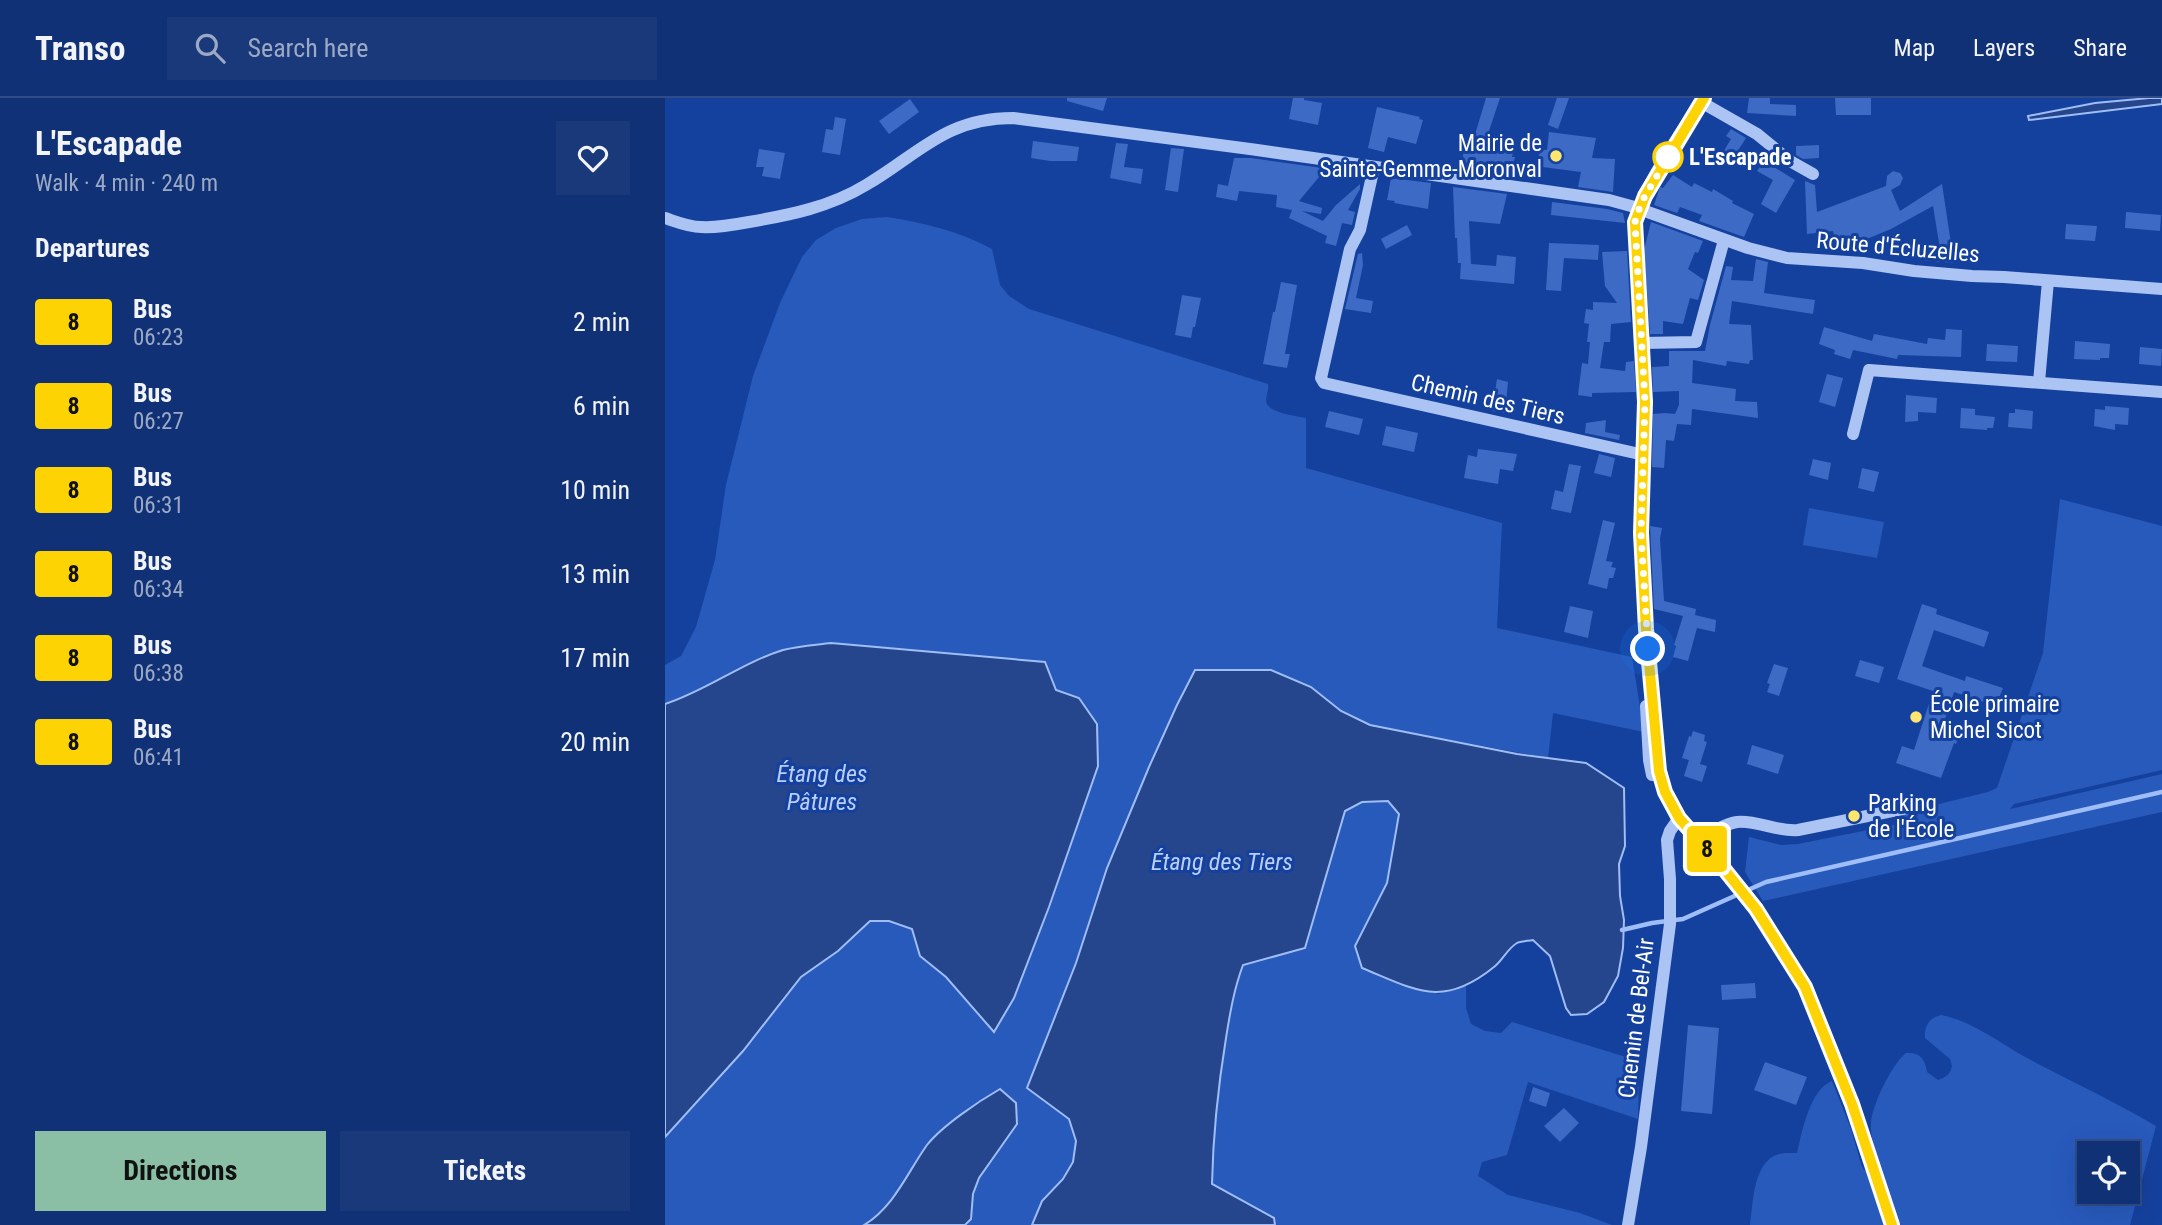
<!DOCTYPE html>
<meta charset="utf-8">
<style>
body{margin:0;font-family:"Roboto Condensed",sans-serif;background:#19397b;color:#f1f3f6;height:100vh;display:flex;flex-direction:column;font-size:26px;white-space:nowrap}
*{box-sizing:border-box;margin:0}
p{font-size:23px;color:#9ca9c5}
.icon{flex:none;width:38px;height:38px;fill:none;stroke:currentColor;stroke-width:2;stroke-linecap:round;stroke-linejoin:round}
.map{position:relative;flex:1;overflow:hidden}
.side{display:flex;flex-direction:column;background:#103176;width:665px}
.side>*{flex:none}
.badge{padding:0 14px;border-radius:5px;font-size:24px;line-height:46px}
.controls{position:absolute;left:1412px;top:1043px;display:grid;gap:14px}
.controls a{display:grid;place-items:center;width:63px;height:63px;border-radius:0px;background:#103176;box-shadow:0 7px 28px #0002,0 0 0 2px #304c88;font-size:35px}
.you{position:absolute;width:35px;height:35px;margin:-18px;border:5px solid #fff;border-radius:50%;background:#1a73e8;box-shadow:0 0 0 10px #1a73e833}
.map>.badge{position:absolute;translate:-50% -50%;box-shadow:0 0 0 4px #fff}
h2{padding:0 35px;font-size:26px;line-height:63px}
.round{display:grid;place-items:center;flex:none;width:74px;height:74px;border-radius:0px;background:#19397b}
.headline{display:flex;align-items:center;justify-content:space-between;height:119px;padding:0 35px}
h1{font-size:33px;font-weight:700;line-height:52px}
.action{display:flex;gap:14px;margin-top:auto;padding:14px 35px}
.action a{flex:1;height:80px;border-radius:0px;background:#8abfa5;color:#111;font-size:28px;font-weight:700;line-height:80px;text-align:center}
.action a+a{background:#19397b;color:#f1f3f6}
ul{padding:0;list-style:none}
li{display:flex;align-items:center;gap:21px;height:84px;padding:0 35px}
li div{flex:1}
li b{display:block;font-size:26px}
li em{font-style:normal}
li .badge{min-width:77px;font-weight:700;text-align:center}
header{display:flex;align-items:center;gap:42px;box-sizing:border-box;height:98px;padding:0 35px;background:#103176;border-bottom:2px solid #304c88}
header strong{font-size:33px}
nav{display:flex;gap:38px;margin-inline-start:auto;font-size:24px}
.search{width:490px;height:63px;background:#19397b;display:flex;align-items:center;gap:18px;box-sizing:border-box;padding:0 24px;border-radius:0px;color:#9ca9c5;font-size:26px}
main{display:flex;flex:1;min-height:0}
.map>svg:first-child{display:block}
</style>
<header>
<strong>Transo</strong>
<div class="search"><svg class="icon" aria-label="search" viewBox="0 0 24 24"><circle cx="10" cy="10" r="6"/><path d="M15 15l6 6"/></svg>Search here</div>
<nav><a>Map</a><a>Layers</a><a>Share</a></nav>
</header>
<main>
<section class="side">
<div class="headline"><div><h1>L'Escapade</h1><p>Walk · 4 min · 240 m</p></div><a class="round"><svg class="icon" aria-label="heart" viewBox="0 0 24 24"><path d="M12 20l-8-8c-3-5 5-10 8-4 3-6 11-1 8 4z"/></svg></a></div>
<h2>Departures</h2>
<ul>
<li><span class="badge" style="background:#fed304;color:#111">8</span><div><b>Bus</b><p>06:23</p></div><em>2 min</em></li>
<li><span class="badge" style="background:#fed304;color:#111">8</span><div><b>Bus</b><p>06:27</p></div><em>6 min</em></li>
<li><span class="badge" style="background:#fed304;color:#111">8</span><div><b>Bus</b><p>06:31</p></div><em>10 min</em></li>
<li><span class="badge" style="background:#fed304;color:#111">8</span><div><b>Bus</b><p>06:34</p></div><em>13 min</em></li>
<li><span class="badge" style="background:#fed304;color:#111">8</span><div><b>Bus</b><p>06:38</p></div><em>17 min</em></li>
<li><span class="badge" style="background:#fed304;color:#111">8</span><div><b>Bus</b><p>06:41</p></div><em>20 min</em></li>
</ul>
<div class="action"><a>Directions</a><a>Tickets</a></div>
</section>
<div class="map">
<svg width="1497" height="1127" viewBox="0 0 1497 1127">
<rect width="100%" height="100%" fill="#15419e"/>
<g fill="#285abc" fill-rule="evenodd">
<path d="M222 119C259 125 294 133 327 151L335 187 344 198 364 211 603 286C604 292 601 298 601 303 602 315 632 318 641 320V370L837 425 832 530 967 559 979 634 888 615 883 660 705 627 676 613 646 589 531 572 512 607 484 669 442 770 411 865 362 990 404 1021 411 1043 408 1064 398 1081 377 1103 367 1127H300C309 1118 305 1108 308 1096 313 1070 337 1047 352 1026L264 1045C246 1074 228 1109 199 1127H0V1039L78 953 136 879 173 853 205 823H224L247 831 255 858 281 879 330 934 349 900 384 809 433 668 432 626 414 600 391 592 380 564 166 545 119 552 81 568 24 599 0 606V567L16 558 31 529 50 462 61 387 88 278 115 205 137 159 151 142 171 130 197 121Z"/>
<polygon points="1395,401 1497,428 1497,672 1349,706 1345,711 1497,676 1497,714 1098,803 1080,774 1084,739 1116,747 1133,746 1238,725 1237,715 1323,694 1332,690 1378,555"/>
<polygon points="1144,410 1219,424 1212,460 1138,447"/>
<path d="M723 703 734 716 722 785 690 848 773 896 801 888V910L806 926 820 933 836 935 847 924 974 963 973 1021 863 984 842 1057 817 1064 813 1078 843 1097 915 1115 947 1127H610L609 1120 547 1086C549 1014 555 935 578 867L640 849 680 713 697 704Z"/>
<path d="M1276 917C1307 923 1335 945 1362 960 1405 983 1449 1003 1491 1028L1465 1127H1085C1088 1106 1088 1069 1109 1058 1116 1054 1124 1055 1132 1055 1137 1034 1145 991 1167 983L1186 1031 1196 1066 1199 1072 1205 1074C1216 1055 1205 1046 1206 1025 1207 1007 1227 966 1241 955 1255 954 1260 961 1262 974L1273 982C1282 979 1285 976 1287 968L1285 961 1260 940C1259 928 1264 920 1276 917ZM1424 1055H1463V1094H1424Z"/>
</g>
<g fill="#25468d" stroke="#9fbdf6" stroke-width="2">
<polygon points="1484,0 1497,0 1497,6 1364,22 1363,18 1430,5"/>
<path d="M166 545 380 564 391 592 414 600 432 626 433 668 384 809 349 900 329 934 281 879 255 858 247 831 224 823H205L173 853 136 879 78 953 0 1039V606C41 593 76 565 118 552 133 548 150 547 166 545Z"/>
<path d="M530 572H606L646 589 676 613 705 627 852 656 921 665 959 690 960 748 954 766 955 798 959 822 958 850 953 878 939 904 922 916 906 917 901 910 885 858 868 842C864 843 856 843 852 845 843 850 837 863 829 869 777 911 751 892 697 870L690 848 722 785 734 716 723 703 697 704 680 713 640 850 578 867C569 891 565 915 561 940 553 989 548 1037 547 1086L609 1120 610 1127H367L377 1103 398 1081 408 1064 411 1043 404 1021 362 990 411 865 442 770 484 669 512 607Z"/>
<path d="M335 991 351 1005 352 1026 314 1080 308 1096 306 1121 300 1127H199C229 1109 242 1075 262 1047 277 1028 314 1003 335 991Z"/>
</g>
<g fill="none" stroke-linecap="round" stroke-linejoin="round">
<polyline stroke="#9fbdf6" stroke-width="4.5" points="957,832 987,825 1018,821 1101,784 1497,694"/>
</g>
<g fill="#3d6ac5">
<polygon points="402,0 442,0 438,13 402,3"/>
<polygon points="628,0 639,0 639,2 657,5 653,27 624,21"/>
<polygon points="821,0 835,0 819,48 848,54 847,59 850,59 845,79 799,73 800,69 796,67 799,53 801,52 805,53"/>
<polygon points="892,0 904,0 893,31 883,27"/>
<polygon points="1084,0 1105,0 1105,6 1131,7 1131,18 1082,15"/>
<polygon points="1170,0 1206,0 1206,17 1171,17"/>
<polygon points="245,1 254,14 224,36 214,23"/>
<polygon points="712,9 755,19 754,21 758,22 751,46 723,39 719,54 703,50"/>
<polygon points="170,19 181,21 175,57 157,54 161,31 168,32"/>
<polygon points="1066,31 1081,40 1063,68 1054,61 1066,41 1061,38"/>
<polygon points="884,34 931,40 927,60 950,61 948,94 913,89 916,74 870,68 876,51 882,52"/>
<polygon points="368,43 414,49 412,63 385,63 366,60"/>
<polygon points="451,45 463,46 459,69 478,71 476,86 445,80"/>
<polygon points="1154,47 1154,60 1138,61 1131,57 1131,48"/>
<polygon points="506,50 519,51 513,94 500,92"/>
<polygon points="94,51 120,55 115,81 97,78 99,69 91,69"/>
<polygon points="569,60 586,60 657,70 654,79 634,103 657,110 656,116 637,113 658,123 671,107 695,86 695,91 683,112 690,114 687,127 677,125 671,148 660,145 662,138 624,120 627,112 611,109 612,97 574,93 572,103 551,99 553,86 563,88"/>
<polygon points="1099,63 1130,82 1111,115 1096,106 1108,82 1092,73"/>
<polygon points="1228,73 1235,75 1238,80 1235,87 1226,92 1235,113 1277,86 1289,165 1258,162 1258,150 1275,151 1268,108 1226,131 1173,153 1168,133 1142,136 1140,83 1150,87 1152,114 1221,88 1222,78"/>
<polygon points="1008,77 1027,89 1029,85 1047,94 1048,91 1068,103 1067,105 1089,116 1079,139 1034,123 1037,117 1015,109 1012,115 989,107 995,89 998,90"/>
<polygon points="726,80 766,85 763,111 729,105 730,103 722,102"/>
<polygon points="788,89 842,96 835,126 804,123 806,166 831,168 832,157 851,159 849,186 795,181 796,165 793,165 792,140 790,140"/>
<polygon points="887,104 942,111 958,115 960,125 886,117"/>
<polygon points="1461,114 1496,117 1495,133 1460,130"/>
<polygon points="986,124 1038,143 1033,155 1030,154 1023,171 1039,182 1033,202 1025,200 1018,226 998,223 998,236 985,236 979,152"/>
<polygon points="1401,126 1432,128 1430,143 1400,141"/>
<polygon points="742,127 747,137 721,151 716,141"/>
<polygon points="884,145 934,147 933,162 899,160 896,193 881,192"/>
<polygon points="962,153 966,224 946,226 945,244 939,244 935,270 960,273 961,264 969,263 971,294 927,295 927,299 913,297 917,265 923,266 925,244 922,244 924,226 919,225 921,211 928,212 928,204 952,205 940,188 937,154"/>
<polygon points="697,155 698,167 691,200 708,203 706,215 680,211 693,156"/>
<polygon points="1091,161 1103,164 1099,195 1150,202 1148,216 1067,203 1064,226 1086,227 1088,262 1085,262 1084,266 1062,263 1061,268 1028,262 1027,285 1071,291 1070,303 1092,304 1093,320 1027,311 1026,327 1012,326 1009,343 1001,342 999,370 987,369 988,316 1000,315 1010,316 1014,307 1014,293 988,294 987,269 1004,268 1004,253 1040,253 1045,227 1061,168 1068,169 1066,182 1088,183"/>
<polygon points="616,184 632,187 620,256 625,256 622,270 598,266 608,214 610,214"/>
<polygon points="517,197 536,200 530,229 528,229 526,240 510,237"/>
<polygon points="1159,229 1207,243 1209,236 1262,246 1263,240 1280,242 1281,231 1297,232 1296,259 1233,257 1232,261 1188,252 1185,261 1169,256 1170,252 1154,246"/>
<polygon points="1410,243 1445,246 1444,260 1435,260 1435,262 1409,261"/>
<polygon points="1322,246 1353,248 1352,264 1321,263"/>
<polygon points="1475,249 1497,251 1496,268 1474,266"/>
<polygon points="1162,276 1178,280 1170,309 1154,304"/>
<polygon points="832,281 843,284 840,315 827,313"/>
<polygon points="1241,297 1272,300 1271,315 1253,314 1253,323 1240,324"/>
<polygon points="1440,308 1464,310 1463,327 1450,326 1450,332 1429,328 1430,311 1440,312"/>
<polygon points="1296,310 1310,311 1310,317 1330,319 1328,330 1322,330 1322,332 1295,330"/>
<polygon points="1350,311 1368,313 1367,331 1343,329 1344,315 1350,315"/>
<polygon points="664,313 698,321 694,337 660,329"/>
<polygon points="941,322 940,334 955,337 954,342 920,335 921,325"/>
<polygon points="721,328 753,335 749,354 717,347"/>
<polygon points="813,351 852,356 848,373 835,371 833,386 799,380 803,357 812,359"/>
<polygon points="934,356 950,360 946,379 929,375"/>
<polygon points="1148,361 1166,365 1163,382 1144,377"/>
<polygon points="904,366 916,368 906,415 886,411 890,392 898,394"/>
<polygon points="1197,370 1214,374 1209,394 1193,390"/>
<polygon points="938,422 950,425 941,463 948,464 946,469 951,470 948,480 944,480 942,491 923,486"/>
<polygon points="985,428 997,430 995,441 999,503 1031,511 1030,517 1051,522 1050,534 1032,530 1023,563 1008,559 1011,548 1009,547 1018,518 989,511"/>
<polygon points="1257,506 1272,511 1271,516 1324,534 1319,549 1269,532 1257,568 1300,583 1301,578 1338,590 1331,608 1289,594 1279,624 1296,629 1291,646 1289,645 1276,680 1231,665 1237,648 1249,652 1268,593 1232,581"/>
<polygon points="905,508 928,513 923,540 899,534"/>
<polygon points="1195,562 1219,569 1214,585 1190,578"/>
<polygon points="1109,566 1123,570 1114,598 1102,594 1105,586 1102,585"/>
<polygon points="1028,633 1040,637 1039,643 1042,644 1035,666 1042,668 1037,684 1019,678 1024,662 1017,660 1024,638 1026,639"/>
<polygon points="1087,647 1119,657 1113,676 1082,666"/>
<polygon points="1090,885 1091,900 1057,902 1056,887"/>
<polygon points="1023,927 1054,930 1047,1016 1016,1013"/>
<polygon points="1100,964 1142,979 1131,1007 1089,992"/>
<polygon points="868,989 885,995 881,1009 864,1003"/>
<polygon points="899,1010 914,1025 895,1044 879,1028"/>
</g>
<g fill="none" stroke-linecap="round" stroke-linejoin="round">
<g stroke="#acc4f4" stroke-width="12">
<polyline points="1036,4 1092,36 1125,63 1148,76"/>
<polyline points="709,69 695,132 685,151 656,280 659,285 979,357"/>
<path d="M0 120C12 124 24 129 36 129 52 130 68 127 84 124 125 117 165 109 201 87 254 56 280 20 348 20L585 51 944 102 966 108 1083 150 1122 160 1198 165 1249 173 1307 178 1339 179 1497 191"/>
<polyline points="977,245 1031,244 1059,142"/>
<polyline points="1374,284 1383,183"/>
<polyline points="1188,336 1204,272 1497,294"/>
<polyline points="981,608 984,662 987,677"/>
<polyline points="1010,716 1045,754 1091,811 1140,889 1187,1006 1227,1127"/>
<path d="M1014 720 1000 694 994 673 981 531 976 435 980 304 969 128C971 100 1021 26 1039 0"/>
<path d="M1029 738C1045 738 1057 726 1072 724 1092 722 1112 734 1133 732L1242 710"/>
<polyline points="963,1127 976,1049 1005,826 1005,781 1002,742 1005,733 1014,720"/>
</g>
</g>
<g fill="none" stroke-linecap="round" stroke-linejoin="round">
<g stroke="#fff" stroke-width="16">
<polyline id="line" points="1039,0 980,98 970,124 980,304 976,435 981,531 994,673 1000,694 1014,720 1059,771 1091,811 1140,889 1187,1006 1227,1127"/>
</g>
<use href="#line" stroke="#fed304" stroke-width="10"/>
<polyline stroke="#fff" stroke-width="7" stroke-dasharray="0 12.6" points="983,551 976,435 980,304 970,124 976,105 1003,59"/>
</g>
<g fill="#ffe66f" stroke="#15419e" stroke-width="2.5">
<circle cx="891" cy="58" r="7"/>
<circle cx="1251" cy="619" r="7"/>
<circle cx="1189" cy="718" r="7"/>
</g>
<circle fill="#fff" stroke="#fed304" stroke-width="3.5" cx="1003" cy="59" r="14"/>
<g text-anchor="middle" stroke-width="6" stroke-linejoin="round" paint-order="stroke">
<g font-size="23" fill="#fff" stroke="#15419e" text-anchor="start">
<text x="877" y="53" text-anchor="end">Mairie de<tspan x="877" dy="26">Sainte-Gemme-Moronval</tspan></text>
<text x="1265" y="614">École primaire<tspan x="1265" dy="26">Michel Sicot</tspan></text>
<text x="1203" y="713">Parking<tspan x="1203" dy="26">de l'École</tspan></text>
</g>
<g font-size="23" font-weight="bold" fill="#fff" stroke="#15419e" text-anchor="start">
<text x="1024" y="67">L'Escapade</text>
</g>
<g font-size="23" fill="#fff" stroke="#15419e">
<text transform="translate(1233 149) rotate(5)" y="8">Route d'Écluzelles</text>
<text transform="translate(823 301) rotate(13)" y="8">Chemin des Tiers</text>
<text transform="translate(971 920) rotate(-83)" y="8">Chemin de Bel-Air</text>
</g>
<g font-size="24" font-style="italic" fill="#b9cffa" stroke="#15419e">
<text x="157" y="684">Étang des<tspan x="157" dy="28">Pâtures</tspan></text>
<text x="557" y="772">Étang des Tiers</text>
</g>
</g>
</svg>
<div class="controls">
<a><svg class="icon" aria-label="locate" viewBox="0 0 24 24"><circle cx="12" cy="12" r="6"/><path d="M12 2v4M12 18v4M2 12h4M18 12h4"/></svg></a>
</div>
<div class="you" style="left:983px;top:551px"></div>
<b class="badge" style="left:1042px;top:751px;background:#fed304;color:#111">8</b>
</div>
</main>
